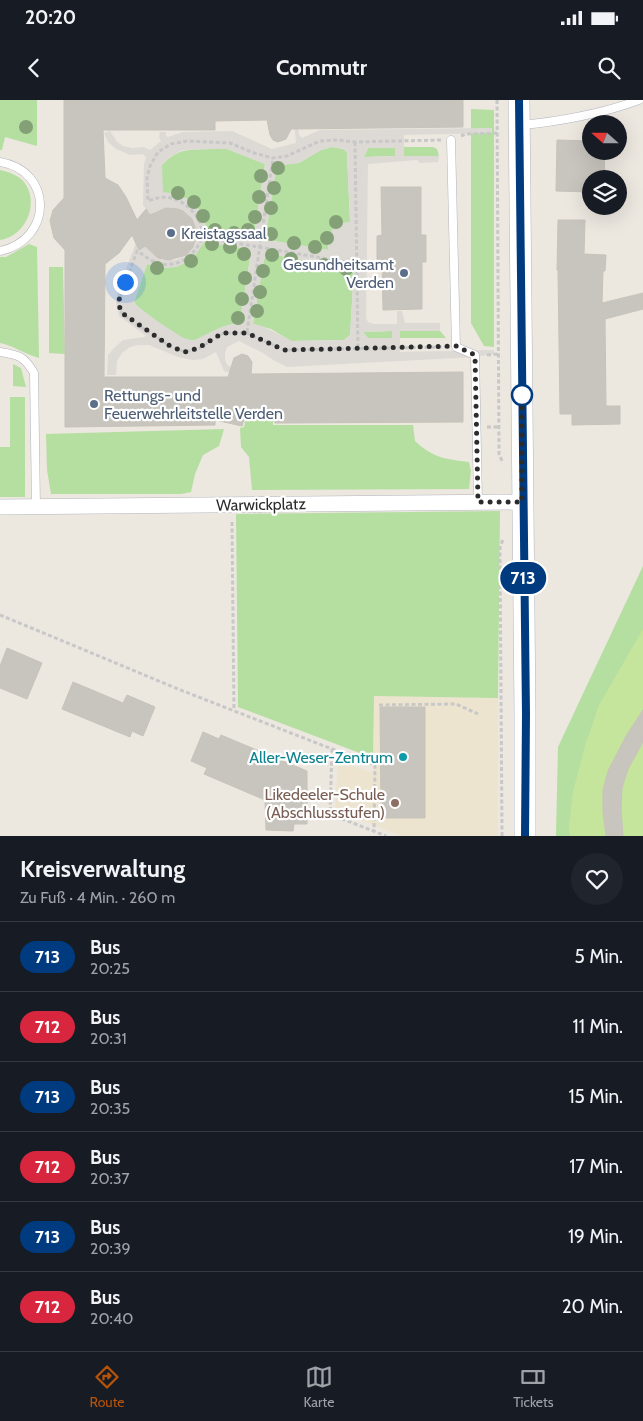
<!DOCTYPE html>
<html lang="de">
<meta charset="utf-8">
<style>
body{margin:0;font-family:Cabin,sans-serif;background:#20242c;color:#f1f3f6;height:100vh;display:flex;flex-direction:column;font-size:19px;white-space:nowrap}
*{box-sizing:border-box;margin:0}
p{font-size:16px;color:#9ea1a6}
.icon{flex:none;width:28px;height:28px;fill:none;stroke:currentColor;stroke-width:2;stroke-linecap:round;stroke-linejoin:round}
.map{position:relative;height:736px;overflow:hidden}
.side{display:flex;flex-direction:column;background:#171b24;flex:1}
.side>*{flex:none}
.badge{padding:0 10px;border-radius:16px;font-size:18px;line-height:32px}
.needle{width:32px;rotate:291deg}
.tools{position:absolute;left:582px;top:15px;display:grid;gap:10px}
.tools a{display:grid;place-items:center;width:45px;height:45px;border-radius:50%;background:#171b24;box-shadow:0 5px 20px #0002;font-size:25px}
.you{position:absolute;width:25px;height:25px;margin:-12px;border:4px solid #fff;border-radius:50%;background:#1a73e8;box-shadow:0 0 0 8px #1a73e833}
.map>.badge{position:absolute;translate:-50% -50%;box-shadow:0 0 0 2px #fff}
.round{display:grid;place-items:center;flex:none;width:52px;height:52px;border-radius:26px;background:#20242c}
.head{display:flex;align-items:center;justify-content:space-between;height:85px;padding:0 20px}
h1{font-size:24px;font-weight:800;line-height:38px}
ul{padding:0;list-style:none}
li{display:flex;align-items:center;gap:15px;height:70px;padding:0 20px;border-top:1px solid #363941}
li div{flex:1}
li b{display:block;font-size:19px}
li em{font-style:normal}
li .badge{min-width:55px;font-weight:700;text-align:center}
.status{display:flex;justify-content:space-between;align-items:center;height:35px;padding:0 25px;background:#171b24;direction:ltr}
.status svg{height:14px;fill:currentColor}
header{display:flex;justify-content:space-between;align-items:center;height:65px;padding:0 20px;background:#171b24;font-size:22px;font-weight:800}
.menu{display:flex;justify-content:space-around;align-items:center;height:70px;border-top:1px solid #363941;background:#171b24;font-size:14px;color:#9ea1a6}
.menu a{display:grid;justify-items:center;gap:2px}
.menu .on{color:#b45309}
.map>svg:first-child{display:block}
</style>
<div class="status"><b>20:20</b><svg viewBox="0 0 49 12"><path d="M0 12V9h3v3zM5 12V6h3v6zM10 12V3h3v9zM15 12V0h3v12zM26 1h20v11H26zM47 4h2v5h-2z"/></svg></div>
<header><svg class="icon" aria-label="back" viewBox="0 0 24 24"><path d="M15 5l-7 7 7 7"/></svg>Commutr<svg class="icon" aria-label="search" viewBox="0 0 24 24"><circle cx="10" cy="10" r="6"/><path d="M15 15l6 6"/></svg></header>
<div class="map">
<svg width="643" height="736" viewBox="0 0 643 736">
<rect width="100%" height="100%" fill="#ece7df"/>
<polygon fill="#ede4d0" points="374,596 498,598 498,736 401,736 335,710 338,661 373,673"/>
<g fill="#b4dfa0">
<polygon points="0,0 37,0 37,46 5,37 2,50 0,50"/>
<polygon points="471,9 494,10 494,247 484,246 471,223"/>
<polygon points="332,47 344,49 347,53 350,122 329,137 328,150 274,141 266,133 276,65 299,63 321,50"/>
<polygon points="404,47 433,47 437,49 439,56 404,56"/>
<polygon points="368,48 395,48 395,56 364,57"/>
<path d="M210 49H227L265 64 255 128 246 136 206 130 205 122 177 94 162 93V65C178 48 188 50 210 49Z"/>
<path d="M0 70C9 72 18 75 24 82 40 103 26 136 0 140Z"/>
<path d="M204 142 242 148 250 158 240 222 222 227 195 240C190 240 187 240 183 238 172 232 140 211 134 202L147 164C176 172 188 166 204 142Z"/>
<path d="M29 144 37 147 39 258C25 254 14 246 0 243V157H6Z"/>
<polygon points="270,154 354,169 350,235 344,240 291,241 271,229 253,224 264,159"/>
<polygon points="49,167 63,167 65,254 49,253"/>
<polygon points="392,231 392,238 368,238 363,232"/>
<polygon points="400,231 440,231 446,238 400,238"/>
<polygon points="13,264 21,268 26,287 13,286"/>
<polygon points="10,297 25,297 25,397 0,397 0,347 10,347"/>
<path d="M246 317H273V325H413L415 341C433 358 445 359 469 362L471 371 469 389 252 390 249 357 241 347 240 328 244 327Z"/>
<polygon points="224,329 219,346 203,355 195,374 191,392 181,394 51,394 47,370 46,334"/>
<polygon points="500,411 498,598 374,596 373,658 238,607 236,414"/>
<polygon points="643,466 643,736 556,736 558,647"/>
</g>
<polygon fill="#c5e59d" points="643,529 643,736 570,736 569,726 573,692 585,646 599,605"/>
<path fill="#dddad6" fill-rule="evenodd" d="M294 22 298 28 299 35 302 38 320 30 492 28V33L404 35V56H439L438 62 420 63 417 60 368 64 366 218 368 222 374 224H397V211H402L405 223H440V231H400V252L494 250V254L475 257 287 267 275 261 263 253 239 241 227 247 225 253V260L227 265 232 267 231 273 224 271 216 252 203 259 193 260 178 257 149 245H138L130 247 122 253 117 261 116 275H107L108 255 114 248 123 240 144 237 146 236 119 216 116 203 118 189 136 143 146 145 149 150 158 158 163 160H175L186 155 190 151 193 146 196 135 192 119 183 111 178 109 166 108 155 112 151 116 143 105 144 64 146 57 143 54 130 55 116 49 108 42 104 33 110 31 117 42 123 46 132 48 144 47 150 50 161 41 159 37 160 32H166V36L168 37 183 32 232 31 272 49 296 43ZM332 47 344 49 347 53 350 122 339 123 332 130 329 137 328 150 274 141 266 133 277 66 299 63 321 50ZM368 48H395V56L364 57ZM210 49H227L265 64 255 128 246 136 206 130 205 122 198 108 190 100 177 94 163 92 162 65 171 56 183 50ZM204 142 242 148 250 158 240 222 222 227 195 240H190L183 238 160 223 137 206 134 202 147 164 166 168 176 167 186 163 195 156ZM270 154 354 169 350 235 344 240 292 241 262 226 253 224 264 159ZM392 231V238H368L363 232Z"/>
<g fill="#c8c5be" stroke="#c8c3b9">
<polygon points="64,0 463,0 463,27 291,29 286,39 278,42 273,40 270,35 267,20 215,21 215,30 103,30 105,78 118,85 126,97 137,120 146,109 150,115 166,108 178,109 183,111 192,119 196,129 196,135 193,147 186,155 169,160 158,158 145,146 139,150 132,135 119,153 105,164 104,277 228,277 234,258 242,254 248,256 252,262 251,274 463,272 463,322 275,323 274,315 245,316 242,326 215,320 215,325 65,327 65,150 54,138 50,121 53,110 64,98"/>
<polygon points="557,40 591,41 591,51 604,51 605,79 591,79 591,92 556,91"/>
<polygon points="381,87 421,87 421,135 426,135 426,162 422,162 422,209 383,210 382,162 377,162 377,136 382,135"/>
<polygon points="558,120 585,120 584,154 606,155 605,171 603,171 602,203 643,193 643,209 605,219 606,306 620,306 620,324 572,325 572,314 560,314 558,170 557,170"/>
<polygon points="7,548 42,563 27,599 0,588 0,566"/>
<polygon points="73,582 123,603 127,595 155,607 143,636 132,631 130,637 62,609"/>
<polygon points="380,607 425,607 425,718 381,718"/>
<polygon points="643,610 643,642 628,669 622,688 621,709 623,736 606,736 603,712 603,690 608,671 626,636"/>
<polygon points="203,632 219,639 221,635 307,671 307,724 294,724 293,731 266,730 265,700 204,674 207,668 191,661"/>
</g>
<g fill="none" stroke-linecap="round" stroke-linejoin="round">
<g stroke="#b3b5be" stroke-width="9">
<g id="lane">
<path d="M520 25C558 22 604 13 639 0"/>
<polyline points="451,40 456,247 475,255 478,402"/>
<path d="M0 62C54 71 53 140 0 151"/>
<path d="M0 252C19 255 24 256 34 273L36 407"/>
</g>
</g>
<g stroke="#b3b5be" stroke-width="16">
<polyline id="street" points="0,407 522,402"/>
</g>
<g stroke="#b3b5be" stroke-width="22">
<polyline id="secondary" points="519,0 525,614 525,736"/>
</g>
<g stroke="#c8c8c8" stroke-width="3" stroke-dasharray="4 2.5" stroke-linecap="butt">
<polyline points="497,0 499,354 502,361"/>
<polyline points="461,36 466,34 497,33"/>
<path d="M441 40 355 42 337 40 320 41 287 56 273 58 254 53 230 43 187 41 171 44 158 52 150 66 147 78 148 101C156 98 163 96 171 98 188 102 206 121 201 139 196 155 179 167 161 164 152 162 145 156 137 151L118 203 119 208 122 213 129 219 170 246 185 252 198 249 223 233H247L284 250 445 247"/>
<polyline points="355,42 358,249"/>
<polyline points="201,137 357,164"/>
<polyline points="247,232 273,58"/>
<polyline points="487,255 498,254"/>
<polyline points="487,327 499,327"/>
<polyline points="232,422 234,610"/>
<polyline points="0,515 183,591 332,649 330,714 386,736"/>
<polyline points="379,605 456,604 478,614"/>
<polyline points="332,649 375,665 374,731"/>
<polyline points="502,736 500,448 503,439"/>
</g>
<use href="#lane" stroke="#fff" stroke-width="8"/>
<use href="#street" stroke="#fff" stroke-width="15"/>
<use href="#secondary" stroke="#fff" stroke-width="21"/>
</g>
<g fill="#83a076">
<circle cx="26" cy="27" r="7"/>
<circle cx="278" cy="68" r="7"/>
<circle cx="261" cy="76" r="7"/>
<circle cx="274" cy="88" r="7"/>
<circle cx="178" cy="93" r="7"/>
<circle cx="259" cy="97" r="7"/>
<circle cx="194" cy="102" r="7"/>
<circle cx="271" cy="108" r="7"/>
<circle cx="203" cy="116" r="7"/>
<circle cx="255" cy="117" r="7"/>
<circle cx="336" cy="122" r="7"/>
<circle cx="215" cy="130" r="7"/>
<circle cx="248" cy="130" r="7"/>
<circle cx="234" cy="133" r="7"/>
<circle cx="271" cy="134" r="7"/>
<circle cx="327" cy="138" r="7"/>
<circle cx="294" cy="143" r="7"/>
<circle cx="212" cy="144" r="7"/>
<circle cx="230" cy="147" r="7"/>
<circle cx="315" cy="147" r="7"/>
<circle cx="244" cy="154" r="7"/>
<circle cx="272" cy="155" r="7"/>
<circle cx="291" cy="159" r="7"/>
<circle cx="191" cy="161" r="7"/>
<circle cx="324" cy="165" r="7"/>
<circle cx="157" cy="168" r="7"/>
<circle cx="346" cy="169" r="7"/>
<circle cx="263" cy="171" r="7"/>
<circle cx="245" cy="178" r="7"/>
<circle cx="260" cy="192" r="7"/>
<circle cx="242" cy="199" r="7"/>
<circle cx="257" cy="211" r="7"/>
<circle cx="238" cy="218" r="7"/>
</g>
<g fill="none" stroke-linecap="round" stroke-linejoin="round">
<g stroke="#fff" stroke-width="11">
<polyline id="line" points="519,0 526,614 525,736"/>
</g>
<use href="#line" stroke="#003b80" stroke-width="8"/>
<polyline stroke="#2c2c2c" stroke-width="5" stroke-dasharray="0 9" points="125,182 118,203 122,213 170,246 185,252 198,248 223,233 247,233 284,250 456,246 475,255 478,402 522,402 522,295"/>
</g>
<g fill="#5c6f8a" stroke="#fff" stroke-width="2">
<circle cx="171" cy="133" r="5"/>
<circle cx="404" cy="173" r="5"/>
<circle cx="94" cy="304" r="5"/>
</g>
<circle fill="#fff" stroke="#003b80" stroke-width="2.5" cx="522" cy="295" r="10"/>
<circle fill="#0f9aa8" stroke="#fff" stroke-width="2" cx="403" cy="657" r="5"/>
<circle fill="#8d6e63" stroke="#fff" stroke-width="2" cx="395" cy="703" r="5"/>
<g text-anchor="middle" stroke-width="4.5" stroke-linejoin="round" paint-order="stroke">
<g font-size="16" fill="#4e5e75" stroke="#fff" text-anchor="start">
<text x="181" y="139">Kreistagssaal</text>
<text x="394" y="170" text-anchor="end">Gesundheitsamt<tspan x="394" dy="18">Verden</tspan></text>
<text x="104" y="301">Rettungs- und<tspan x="104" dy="18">Feuerwehrleitstelle Verden</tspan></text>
</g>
<g font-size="16" fill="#2c2c2c" stroke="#fff">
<text transform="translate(261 404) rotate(-1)" y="6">Warwickplatz</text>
</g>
<g font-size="16" fill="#0d838f" stroke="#fff" text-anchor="end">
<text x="393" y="663">Aller-Weser-Zentrum</text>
</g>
<g font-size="16" fill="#785e54" stroke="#fff" text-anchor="end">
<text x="385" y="700">Likedeeler-Schule<tspan x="385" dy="18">(Abschlussstufen)</tspan></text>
</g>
</g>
</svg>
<div class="tools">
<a><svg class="needle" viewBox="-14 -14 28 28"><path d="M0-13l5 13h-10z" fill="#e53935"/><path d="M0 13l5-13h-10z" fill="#9ea1a6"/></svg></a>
<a><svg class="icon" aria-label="layers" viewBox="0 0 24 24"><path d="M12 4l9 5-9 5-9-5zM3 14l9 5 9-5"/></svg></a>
</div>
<div class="you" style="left:125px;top:182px"></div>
<b class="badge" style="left:523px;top:478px;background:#003b80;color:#fff">713</b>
</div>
<section class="side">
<div class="head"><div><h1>Kreisverwaltung</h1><p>Zu Fuß · 4 Min. · 260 m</p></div><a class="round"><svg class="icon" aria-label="heart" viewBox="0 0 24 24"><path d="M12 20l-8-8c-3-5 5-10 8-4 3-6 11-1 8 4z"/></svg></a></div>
<ul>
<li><span class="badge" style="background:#003b80;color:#fff">713</span><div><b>Bus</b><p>20:25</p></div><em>5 Min.</em></li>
<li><span class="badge" style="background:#d7263d;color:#fff">712</span><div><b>Bus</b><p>20:31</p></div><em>11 Min.</em></li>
<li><span class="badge" style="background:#003b80;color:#fff">713</span><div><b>Bus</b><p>20:35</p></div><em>15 Min.</em></li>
<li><span class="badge" style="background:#d7263d;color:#fff">712</span><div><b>Bus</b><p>20:37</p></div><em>17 Min.</em></li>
<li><span class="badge" style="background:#003b80;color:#fff">713</span><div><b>Bus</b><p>20:39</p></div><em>19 Min.</em></li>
<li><span class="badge" style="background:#d7263d;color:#fff">712</span><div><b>Bus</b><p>20:40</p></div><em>20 Min.</em></li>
</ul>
</section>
<nav class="menu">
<a class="on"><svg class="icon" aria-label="directions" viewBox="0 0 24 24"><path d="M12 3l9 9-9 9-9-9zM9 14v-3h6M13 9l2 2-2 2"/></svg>Route</a>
<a><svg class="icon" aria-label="map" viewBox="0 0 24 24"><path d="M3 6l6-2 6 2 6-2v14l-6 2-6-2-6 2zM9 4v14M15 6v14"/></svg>Karte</a>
<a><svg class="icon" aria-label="tickets" viewBox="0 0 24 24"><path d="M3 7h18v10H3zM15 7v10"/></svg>Tickets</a>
</nav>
